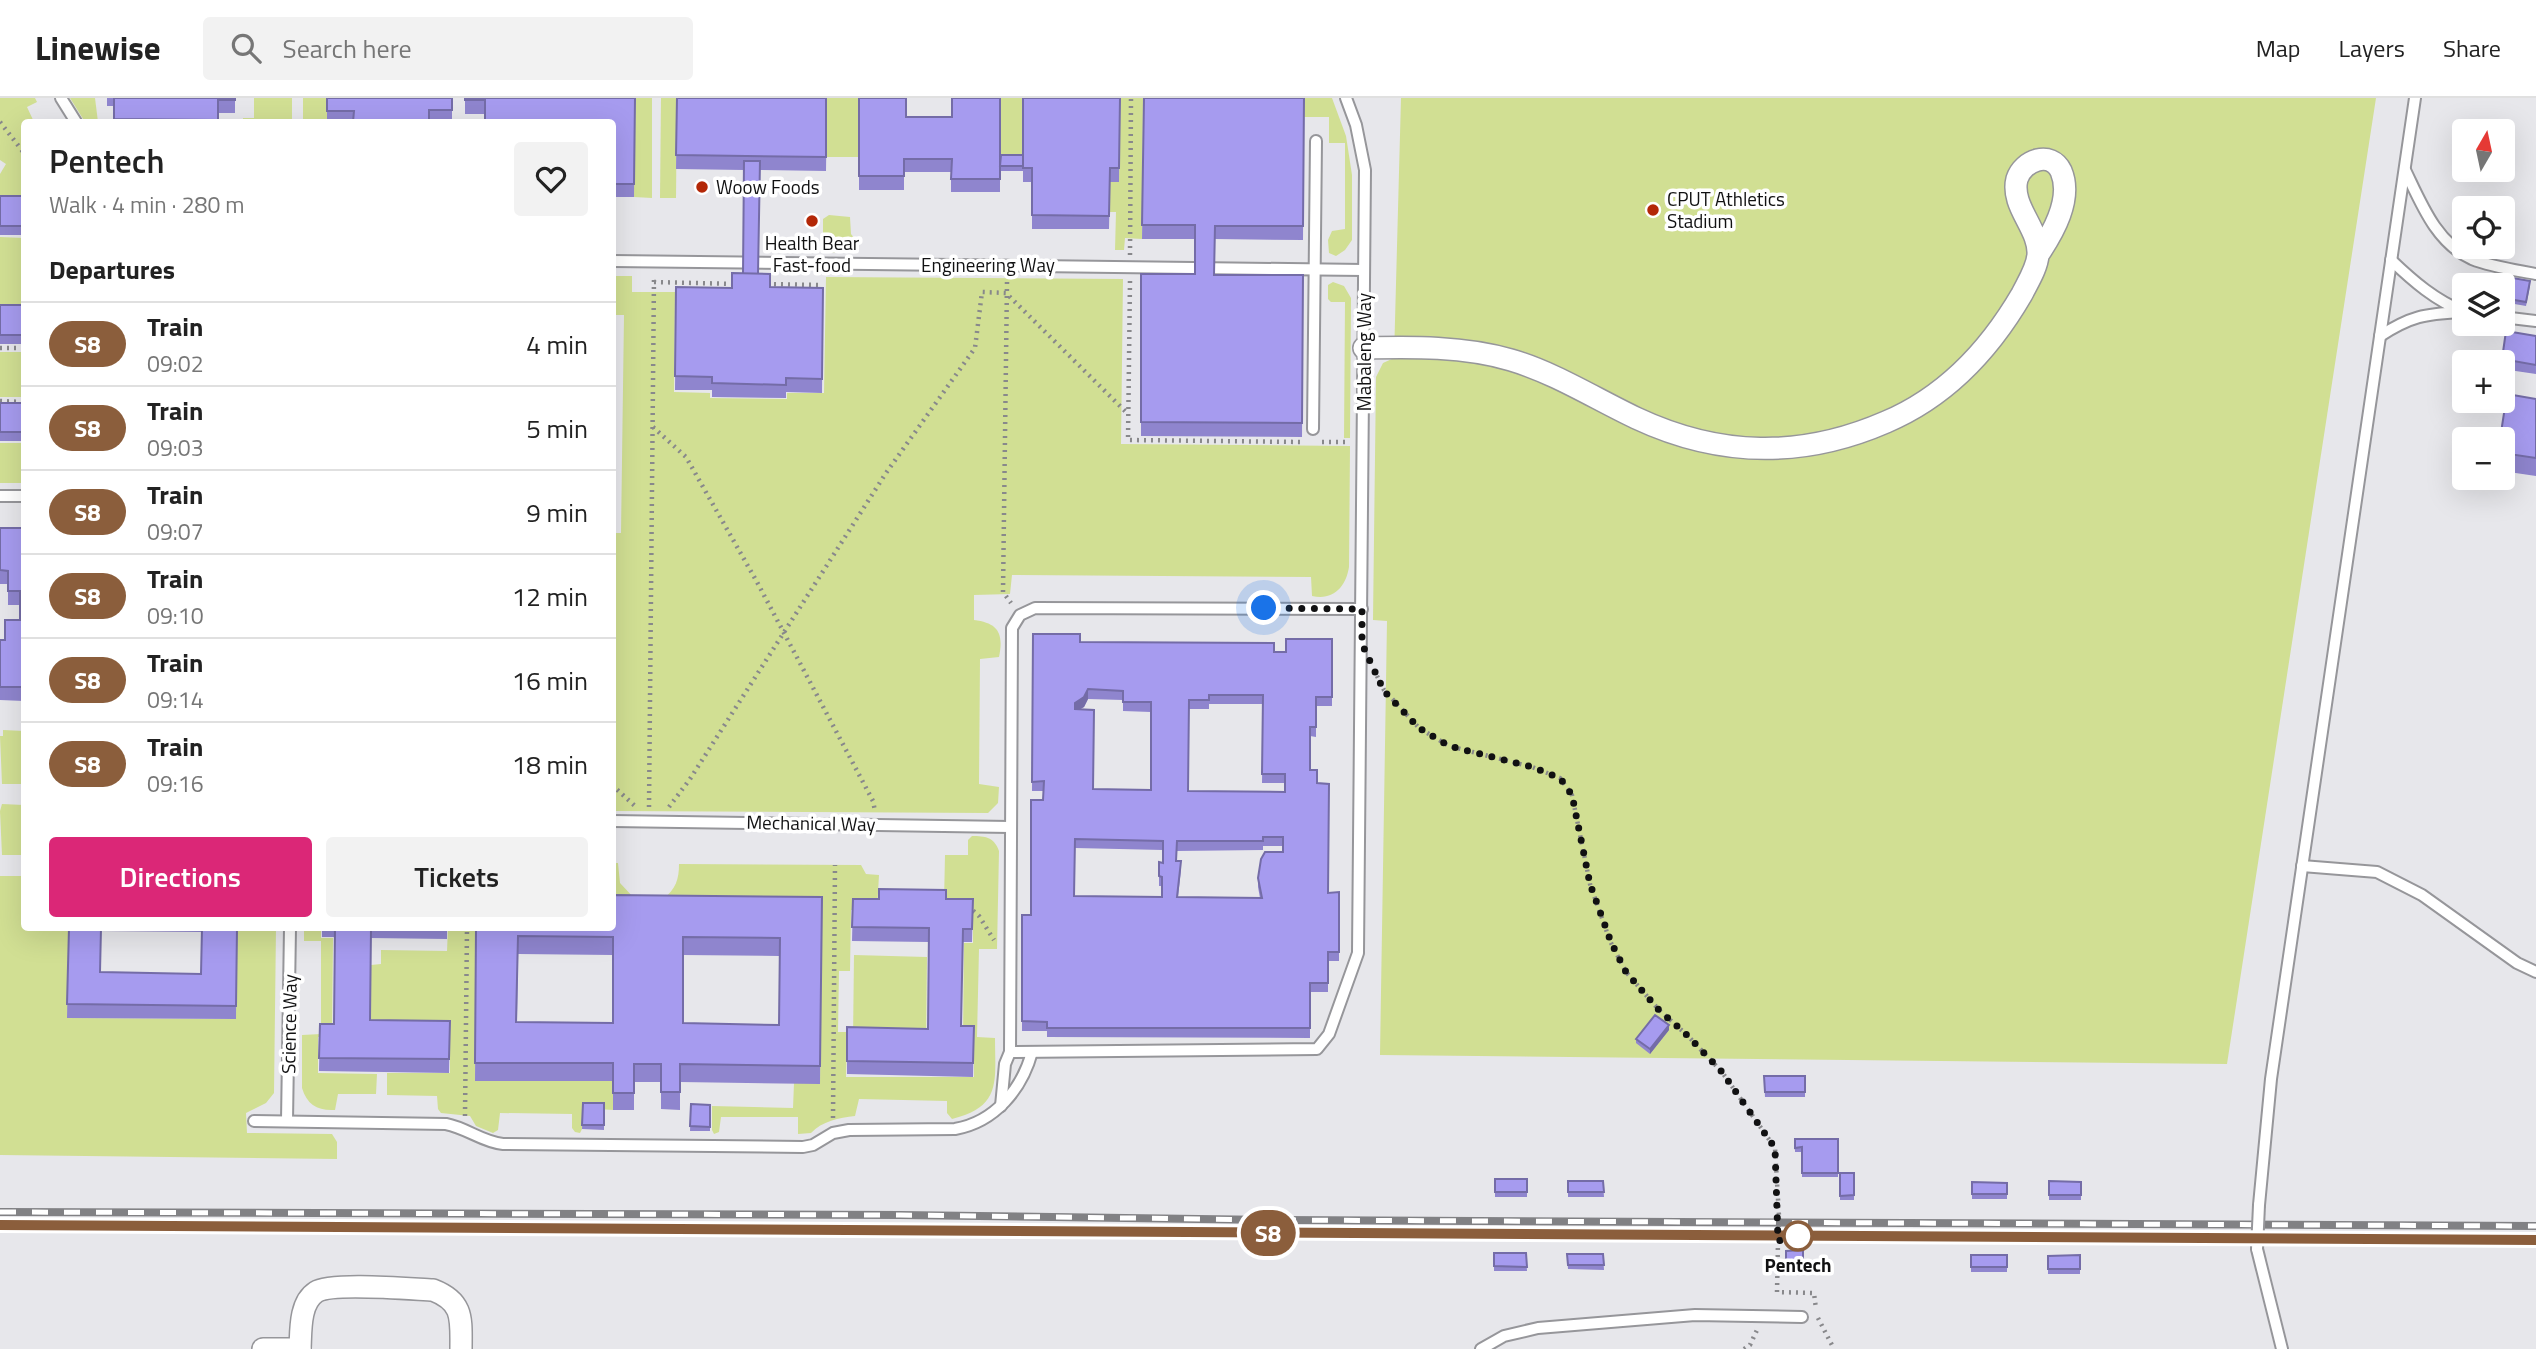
<!DOCTYPE html>
<meta charset="utf-8">
<style>
body{margin:0;font-family:"Titillium Web",sans-serif;background:#f2f2f2;color:#222;height:100vh;display:flex;flex-direction:column;font-size:26px;white-space:nowrap}
*{box-sizing:border-box;margin:0}
p{font-size:23px;color:#767676}
.icon{flex:none;width:38px;height:38px;fill:none;stroke:currentColor;stroke-width:2;stroke-linecap:round;stroke-linejoin:round}
.map{position:relative;flex:1;overflow:hidden}
.drawer{position:absolute;left:21px;top:21px;width:595px;height:812px;display:flex;flex-direction:column;background:#fff;border-radius:7px;box-shadow:0 7px 28px #0002}
.drawer>*{flex:none}
.badge{padding:0 14px;border-radius:23px;font-size:24px;line-height:46px}
.needle{width:46px;rotate:9deg}
.tools{position:absolute;left:2452px;top:21px;display:grid;gap:14px}
.tools a{display:grid;place-items:center;width:63px;height:63px;border-radius:7px;background:#fff;box-shadow:0 7px 28px #0002;font-size:35px}
.you{position:absolute;width:35px;height:35px;margin:-18px;border:5px solid #fff;border-radius:50%;background:#1a73e8;box-shadow:0 0 0 10px #1a73e833}
.map>.badge{position:absolute;translate:-50% -50%;box-shadow:0 0 0 4px #fff}
h2{padding:0 28px;font-size:26px;line-height:63px}
.round{display:grid;place-items:center;flex:none;width:74px;height:74px;border-radius:7px;background:#f2f2f2}
.head{display:flex;align-items:center;justify-content:space-between;height:119px;padding:0 28px}
h1{font-size:33px;font-weight:600;line-height:52px}
.cta{display:flex;gap:14px;margin-top:auto;padding:14px 28px}
.cta a{flex:1;height:80px;border-radius:7px;background:#db2777;color:#fff;font-size:28px;font-weight:600;line-height:80px;text-align:center}
.cta a+a{background:#f2f2f2;color:#222}
ul{padding:0;list-style:none}
li{display:flex;align-items:center;gap:21px;height:84px;padding:0 28px;border-top:2px solid #e0e0e0}
li div{flex:1}
li b{display:block;font-size:26px}
li em{font-style:normal}
li .badge{min-width:77px;font-weight:700;text-align:center}
header{display:flex;align-items:center;gap:42px;box-sizing:border-box;height:98px;padding:0 35px;background:#fff;border-bottom:2px solid #e0e0e0}
header strong{font-size:33px}
nav{display:flex;gap:38px;margin-inline-start:auto;font-size:24px}
.search{width:490px;height:63px;background:#f2f2f2;display:flex;align-items:center;gap:18px;box-sizing:border-box;padding:0 24px;border-radius:7px;color:#767676;font-size:26px}
.map>svg:first-child{display:block}
</style>
<header>
<strong>Linewise</strong>
<div class="search"><svg class="icon" aria-label="search" viewBox="0 0 24 24"><circle cx="10" cy="10" r="6"/><path d="M15 15l6 6"/></svg>Search here</div>
<nav><a>Map</a><a>Layers</a><a>Share</a></nav>
</header>
<div class="map">
<svg width="2536" height="1251" viewBox="0 0 2536 1251">
<rect width="100%" height="100%" fill="#e7e7eb"/>
<g fill="#d1df93">
<polygon points="0,0 35,0 37,4 27,9 34,24 24,24 24,107 0,106 0,76 6,66 0,62"/>
<polygon points="70,0 95,0 98,24 85,24"/>
<polygon points="254,0 292,0 292,24 243,24 243,20 254,20"/>
<rect x="303" y="0" width="24" height="24"/>
<polygon points="635,0 652,0 652,100 634,99"/>
<polygon points="661,0 677,0 676,100 660,100"/>
<rect x="826" y="0" width="33" height="59"/>
<polygon points="1001,0 1024,0 1023,62 1001,62"/>
<polygon points="1120,0 1143,0 1142,141 1125,140 1124,152 1115,152 1116,114 1109,114 1110,84 1119,84"/>
<polygon points="1304,0 1332,0 1346,38 1352,77 1352,142 1345,152 1336,158 1329,155 1328,142 1332,133 1345,131 1345,45 1329,45 1329,19 1304,19"/>
<polygon points="1401,0 2376,0 2227,966 1380,957 1387,523 1373,522 1376,279 1383,265 1394,260"/>
<polygon points="829,117 850,119 851,136 855,141 855,155 826,154 823,151 823,121"/>
<polygon points="0,139 24,140 24,211 0,211"/>
<path d="M613 178H632V194H675L674 294 710 295V300L787 301V295H824L826 179 1123 181 1121 346 1350 348 1349 469C1346 488 1334 503 1312 498L1311 479 1012 477 1010 496 974 497V522C998 525 1004 535 999 559L980 561 979 686 999 689 998 705 988 715 613 713 612 435H621L624 217H613Z"/>
<polygon points="1333,184 1344,188 1351,200 1350,340 1344,340 1345,204 1331,204 1328,201 1328,187"/>
<rect x="0" y="254" width="24" height="45"/>
<rect x="0" y="345" width="24" height="40"/>
<polygon points="3,632 24,633 24,686 2,686 0,638 3,638"/>
<polygon points="2,706 24,707 24,757 2,757 0,713"/>
<path d="M972 738C985 738 994 739 999 753L997 851H979L977 939 995 940C995 983 1002 1009 952 1021L947 1015V1003L859 1001 855 1018C839 1020 822 1023 811 1035L798 1036V1019H721L719 1034 714 1036 712 1032V1008L793 1010 794 985H820L822 818 663 801C676 791 679 781 679 766L861 767 866 776 879 777 877 812H851L850 873H839L838 934H847L846 979H974V941L963 940 964 845H973V814L948 812 944 804 945 757H968V742Z"/>
<polygon points="613,765 618,765 620,785 634,800 613,814"/>
<polygon points="0,778 24,778 24,830 69,830 68,920 236,921 237,830 276,830 274,995 266,1005 246,1015 247,1035 332,1036 337,1044 337,1061 0,1057"/>
<path d="M304 830H321V840H333L332 938 318 939V975L377 976 376 996H338L335 1012C318 1013 307 1007 302 990V937L321 936V843H304Z"/>
<polygon points="448,830 476,830 475,983 613,983 613,1012 583,1010 582,1031 580,1035 575,1034 572,1030 572,1016 500,1015 498,1032 493,1035 476,1028 470,1018 441,1015 438,1011 437,998 387,997 387,975 450,975 450,936 381,935 371,925 371,867 381,866 381,852 447,853"/>
<polygon points="854,857 927,859 926,942 853,941"/>
</g>
<g fill="none" stroke-linecap="round" stroke-linejoin="round">
<g stroke="#96969a" stroke-width="14">
<g id="service">
<polyline points="61,0 76,24"/>
<path d="M2405 72C2421 105 2436 145 2472 161 2492 169 2515 172 2536 176"/>
<path d="M2391 162C2414 184 2435 202 2464 214"/>
<polyline points="612,163 1364,172"/>
<polyline points="2502,219 2536,223"/>
<path d="M2380 238C2411 218 2425 216 2460 214"/>
<polyline points="1313,331 1316,43"/>
<polyline points="0,398 24,398"/>
<polyline points="612,723 1010,729"/>
<polyline points="2302,768 2377,774 2422,797 2517,865 2536,874"/>
<polyline points="1010,954 1317,951 1329,936 1358,855 1365,72 1356,27 1346,0"/>
<polyline points="1001,1008 1005,966 1010,954 1012,530 1020,517 1035,510 1362,511"/>
<path d="M254 1023 446 1026C467 1030 482 1044 503 1046L803 1049 813 1047 833 1035 849 1032 955 1031C995 1024 1022 991 1032 954"/>
<polyline points="287,1023 290,830"/>
<polyline points="2259,1107 2271,981 2415,0"/>
<polyline points="2257,1151 2282,1251"/>
<polyline points="1481,1251 1504,1238 1538,1230 1695,1217 1802,1219"/>
</g>
</g>
<g stroke="#96969a" stroke-width="24">
<g id="minor">
<path d="M1364 250C1412 249 1464 248 1511 262 1555 275 1594 300 1636 320 1719 359 1801 361 1886 324 1945 299 1990 251 2022 196 2028 184 2037 170 2038 157 2040 131 2010 108 2017 81 2023 62 2051 52 2061 73 2073 101 2053 135 2038 157"/>
<polyline points="263,1251 300,1251"/>
<path d="M300 1251C301 1234 299 1205 316 1194 331 1184 411 1191 433 1192 464 1204 461 1221 461 1251"/>
</g>
</g>
<g stroke="#88888b" stroke-width="4.5" stroke-dasharray="2 5" stroke-linecap="butt">
<polyline points="0,24 24,55"/>
<polyline points="1130,157 1131,0"/>
<polyline points="1130,183 1128,342 1302,344"/>
<polyline points="654,184 737,186"/>
<polyline points="1007,184 1003,494 1011,505"/>
<polyline points="767,186 818,187 818,194"/>
<polyline points="0,250 24,250"/>
<polyline points="0,303 24,304"/>
<polyline points="653,329 686,359 757,484 873,703 875,713"/>
<polyline points="1322,344 1348,344"/>
<polyline points="1377,578 1384,592 1419,630 1449,648 1532,669 1560,680 1572,697 1590,786 1610,843 1626,874 1659,912 1688,938 1722,974 1775,1050 1779,1118"/>
<polyline points="612,687 635,708"/>
<polyline points="649,709 654,179"/>
<polyline points="669,709 690,681 886,375 975,250 982,194 1006,195 1128,316"/>
<polyline points="968,808 979,818 994,842"/>
<polyline points="465,1018 467,830"/>
<polyline points="833,1020 835,767"/>
<polyline points="1778,1143 1777,1194 1814,1195 1816,1211"/>
<polyline points="1818,1220 1834,1251"/>
<polyline points="1744,1251 1750,1247 1757,1232"/>
</g>
<use href="#service" stroke="#fff" stroke-width="10"/>
<use href="#minor" stroke="#fff" stroke-width="21"/>
<g stroke="#818184" stroke-width="8">
<g id="rail">
<polyline points="0,1114 900,1117 1279,1122 2536,1128"/>
<polyline points="0,1127 2536,1142"/>
</g>
</g>
<use href="#rail" stroke="#fff" stroke-width="5" stroke-dasharray="16" stroke-linecap="butt"/>
<g stroke="#96969a" stroke-width="14" stroke-linecap="butt">
<polyline id="service-bridge" points="2257,1151 2259,1107"/>
</g>
<polyline stroke="#88888b" stroke-width="4.5" stroke-dasharray="2 5" stroke-linecap="butt" points="1778,1143 1779,1118"/>
<use href="#service-bridge" stroke="#fff" stroke-width="10"/>
</g>
<g fill="#8f85ce" fill-rule="evenodd">
<polygon points="107,0 235,0 235,15 218,15 218,24 114,24 114,8 107,8"/>
<rect x="327" y="0" width="125" height="24"/>
<polygon points="465,0 635,0 634,99 612,99 612,24 485,16 465,16"/>
<polygon points="677,0 827,0 826,73 760,72 758,176 770,189 823,190 822,295 786,294 786,300 712,299 712,292 675,292 676,189 732,190 743,176 744,72 676,71"/>
<polygon points="859,0 906,19 1000,66 1023,57 1120,0 1119,84 1110,84 1109,131 1032,131 1032,84 1023,84 1023,73 1000,73 1000,94 951,94 951,74 904,74 904,92 859,92"/>
<polygon points="1144,0 1304,0 1303,142 1215,141 1214,177 1303,177 1302,339 1141,338 1141,176 1195,176 1195,141 1142,141"/>
<rect x="0" y="98" width="24" height="39"/>
<polygon points="2530,188 2526,208 2503,204 2503,200"/>
<rect x="0" y="207" width="24" height="39"/>
<polygon points="2536,238 2536,276 2502,271 2502,261"/>
<polygon points="2536,301 2536,378 2502,373 2502,341"/>
<rect x="0" y="305" width="24" height="38"/>
<polygon points="0,430 24,430 24,603 0,602 0,542 5,542 20,522 20,507 8,507 8,486 0,486"/>
<path d="M1033 536 1080 544 1274 554H1286L1332 541V608H1316V639L1310 638V672L1317 685 1329 795 1339 794V863H1328V894H1310V940L1047 939V933H1022V817H1031L1043 702V693H1032ZM1088 601 1123 602V613L1151 614V692L1093 691 1080 611 1084 609ZM1209 606H1263L1262 685H1285V694L1188 693 1189 611H1209ZM1263 748H1283V754L1258 780V789L1260 800 1178 799 1181 772 1177 763V753L1263 752ZM1075 750 1163 752V765L1159 764V788H1162V799L1075 798Z"/>
<path d="M822 799 820 986 680 984V1012L661 1011V984H634V1012H613V983H475L476 830ZM518 856 613 857V925L517 924ZM683 857 779 858V927L683 925Z"/>
<polygon points="853,801 973,801 972,844 963,844 961,928 974,928 973,979 847,976 847,929 928,931 929,844 852,843"/>
<path d="M69 830H237L236 921 67 920ZM101 833 202 834 201 876 100 874Z"/>
<polygon points="322,830 447,830 447,841 371,840 370,922 450,923 449,975 319,973 320,926 334,926 335,839 322,839"/>
<polygon points="1669,932 1650,956 1636,945 1636,941"/>
<polygon points="1764,978 1805,978 1805,999 1765,999"/>
<polygon points="583,1005 604,1005 604,1032 582,1031"/>
<polygon points="691,1006 710,1007 710,1033 690,1033"/>
<polygon points="1795,1041 1838,1041 1838,1079 1802,1079 1802,1054 1795,1054"/>
<rect x="1840" y="1075" width="14" height="27"/>
<rect x="1495" y="1081" width="32" height="18"/>
<polygon points="1568,1083 1603,1083 1604,1099 1568,1099"/>
<polygon points="2049,1083 2081,1084 2081,1102 2049,1102"/>
<polygon points="1972,1084 2007,1085 2007,1101 1972,1101"/>
<polygon points="1803,1152 1803,1174 1786,1174 1786,1153"/>
<polygon points="1494,1155 1526,1155 1527,1173 1494,1173"/>
<polygon points="1567,1156 1603,1156 1604,1172 1568,1171"/>
<rect x="1971" y="1157" width="36" height="17"/>
<polygon points="2080,1157 2080,1176 2048,1176 2048,1158"/>
</g>
<g fill="#746ca7">
<polygon points="1088,591 1088,601 1084,609 1075,614 1075,605"/>
<polygon points="1669,927 1669,932 1650,956 1650,951"/>
</g>
<g fill="#a69bef" stroke="#746ca7" stroke-width="2" fill-rule="evenodd">
<polygon points="114,0 235,0 235,2 218,2 218,22 114,21"/>
<polygon points="327,0 452,0 452,12 429,12 429,24 353,24 354,13 327,13"/>
<polygon points="465,0 635,0 634,86 612,86 612,24 485,24 485,2 465,2"/>
<polygon points="677,0 826,0 826,59 676,57"/>
<polygon points="859,0 906,0 906,19 952,19 952,0 1000,0 1000,81 951,81 952,61 904,61 904,78 859,78"/>
<polygon points="1023,0 1120,0 1119,70 1110,70 1109,118 1032,117 1032,70 1023,70"/>
<polygon points="1144,0 1304,0 1303,128 1215,128 1214,177 1303,177 1302,325 1141,324 1141,176 1195,176 1195,127 1142,127"/>
<polygon points="1001,57 1023,57 1023,68 1000,68"/>
<polygon points="744,63 760,63 758,176 743,176"/>
<rect x="0" y="98" width="24" height="30"/>
<polygon points="732,175 770,176 770,189 823,190 822,281 786,280 786,287 712,285 712,279 675,278 676,189 732,190"/>
<polygon points="2507,179 2530,183 2526,204 2503,200"/>
<rect x="0" y="207" width="24" height="30"/>
<polygon points="2506,233 2536,238 2536,267 2502,261"/>
<polygon points="2507,296 2536,301 2536,360 2502,355 2502,341 2500,341"/>
<rect x="0" y="305" width="24" height="29"/>
<polygon points="0,430 24,430 24,589 0,589 0,542 5,542 5,522 20,522 20,493 8,493 8,473 0,472"/>
<path d="M1033 536H1080V544L1274 545V554H1286V541H1332V599H1316V629H1310V672H1317V685L1329 686 1328 795 1339 794V854H1328V885H1310V930H1047V924L1022 923V817H1031V702H1043L1044 683 1032 684ZM1088 591 1123 593V604H1151V692L1093 691 1094 612 1075 611V605L1084 599ZM1209 597H1263L1262 676H1285V694L1188 693 1189 602H1209ZM1263 739H1283V754H1265L1261 761 1258 780 1262 800 1177 799 1181 763H1176L1177 743H1263ZM1075 741 1163 743V765L1159 764V778L1162 779V799L1074 798Z"/>
<polygon points="879,791 946,792 946,801 973,801 972,831 963,831 961,928 974,928 973,965 847,963 847,929 928,931 929,830 852,829 853,801 879,801"/>
<path d="M612 797 822 799 820 968 680 966V994H661V966H634V995H613V965H475L476 830H612ZM518 838 613 839V925L516 924ZM683 839 780 840 779 927 683 925Z"/>
<polygon points="69,830 101,830 100,874 201,876 202,830 237,830 236,908 67,906"/>
<polygon points="335,830 371,830 370,922 450,923 449,961 319,960 320,926 334,926"/>
<polygon points="1655,917 1669,927 1650,951 1636,941"/>
<polygon points="1764,978 1805,978 1805,994 1765,994"/>
<polygon points="583,1005 604,1005 604,1027 582,1027"/>
<polygon points="691,1006 710,1007 710,1029 690,1028"/>
<polygon points="1795,1041 1838,1041 1838,1075 1802,1075 1802,1049 1795,1050"/>
<polygon points="1840,1075 1854,1075 1854,1097 1840,1098"/>
<rect x="1495" y="1081" width="32" height="13"/>
<polygon points="1568,1083 1603,1083 1604,1094 1568,1094"/>
<polygon points="2049,1083 2081,1084 2081,1097 2049,1097"/>
<polygon points="1972,1084 2007,1085 2007,1096 1972,1096"/>
<polygon points="1803,1152 1803,1169 1786,1169 1786,1153"/>
<polygon points="1494,1155 1526,1155 1527,1169 1494,1168"/>
<polygon points="1567,1156 1603,1156 1604,1167 1568,1167"/>
<rect x="1971" y="1157" width="36" height="12"/>
<polygon points="2080,1157 2080,1171 2048,1171 2048,1158"/>
</g>
<g fill="none" stroke-linecap="round" stroke-linejoin="round">
<g stroke="#fff" stroke-width="16">
<polyline id="line" points="0,1127 2536,1142"/>
</g>
<use href="#line" stroke="#8b5e3c" stroke-width="10"/>
<polyline stroke="#111112" stroke-width="7" stroke-dasharray="0 12.6" points="1264,510 1362,511 1362,546 1384,593 1419,630 1449,648 1532,669 1560,680 1572,697 1590,786 1611,844 1626,874 1659,912 1688,938 1722,974 1775,1050 1778,1143 1798,1138"/>
</g>
<g fill="#b32707" stroke="#fff" stroke-width="2.5">
<circle cx="702" cy="89" r="7"/>
<circle cx="1653" cy="112" r="7"/>
<circle cx="812" cy="123" r="7"/>
</g>
<circle fill="#fff" stroke="#8b5e3c" stroke-width="3.5" cx="1798" cy="1138" r="14"/>
<g text-anchor="middle" stroke-width="7" stroke-linejoin="round" paint-order="stroke">
<g font-size="19" fill="#111112" stroke="#fff" text-anchor="start">
<text x="716" y="96">Woow Foods</text>
<text x="1667" y="108">CPUT Athletics<tspan x="1667" dy="22">Stadium</tspan></text>
<text x="812" y="152" text-anchor="middle">Health Bear<tspan x="812" dy="22">Fast-food</tspan></text>
</g>
<g font-size="19" fill="#111112" stroke="#fff">
<text x="988" y="174">Engineering Way</text>
<text transform="translate(1364 254) rotate(-90)" y="7">Mabaleng Way</text>
<text transform="translate(811 725) rotate(1)" y="7">Mechanical Way</text>
<text transform="translate(289 926) rotate(-89)" y="7">Science Way</text>
</g>
<g font-size="19" font-weight="bold" fill="#111112" stroke="#fff">
<text x="1798" y="1174">Pentech</text>
</g>
</g>
</svg>
<div class="tools">
<a><svg class="needle" viewBox="-14 -14 28 28"><path d="M0-13l5 13h-10z" fill="#e53935"/><path d="M0 13l5-13h-10z" fill="#767676"/></svg></a>
<a><svg class="icon" aria-label="locate" viewBox="0 0 24 24"><circle cx="12" cy="12" r="6"/><path d="M12 2v4M12 18v4M2 12h4M18 12h4"/></svg></a>
<a><svg class="icon" aria-label="layers" viewBox="0 0 24 24"><path d="M12 4l9 5-9 5-9-5zM3 14l9 5 9-5"/></svg></a>
<a>+</a>
<a>−</a>
</div>
<div class="you" style="left:1264px;top:510px"></div>
<b class="badge" style="left:1268px;top:1135px;background:#8b5e3c;color:#fff">S8</b>
<section class="drawer">
<div class="head"><div><h1>Pentech</h1><p>Walk · 4 min · 280 m</p></div><a class="round"><svg class="icon" aria-label="heart" viewBox="0 0 24 24"><path d="M12 20l-8-8c-3-5 5-10 8-4 3-6 11-1 8 4z"/></svg></a></div>
<h2>Departures</h2>
<ul>
<li><span class="badge" style="background:#8b5e3c;color:#fff">S8</span><div><b>Train</b><p>09:02</p></div><em>4 min</em></li>
<li><span class="badge" style="background:#8b5e3c;color:#fff">S8</span><div><b>Train</b><p>09:03</p></div><em>5 min</em></li>
<li><span class="badge" style="background:#8b5e3c;color:#fff">S8</span><div><b>Train</b><p>09:07</p></div><em>9 min</em></li>
<li><span class="badge" style="background:#8b5e3c;color:#fff">S8</span><div><b>Train</b><p>09:10</p></div><em>12 min</em></li>
<li><span class="badge" style="background:#8b5e3c;color:#fff">S8</span><div><b>Train</b><p>09:14</p></div><em>16 min</em></li>
<li><span class="badge" style="background:#8b5e3c;color:#fff">S8</span><div><b>Train</b><p>09:16</p></div><em>18 min</em></li>
</ul>
<div class="cta"><a>Directions</a><a>Tickets</a></div>
</section>
</div>
